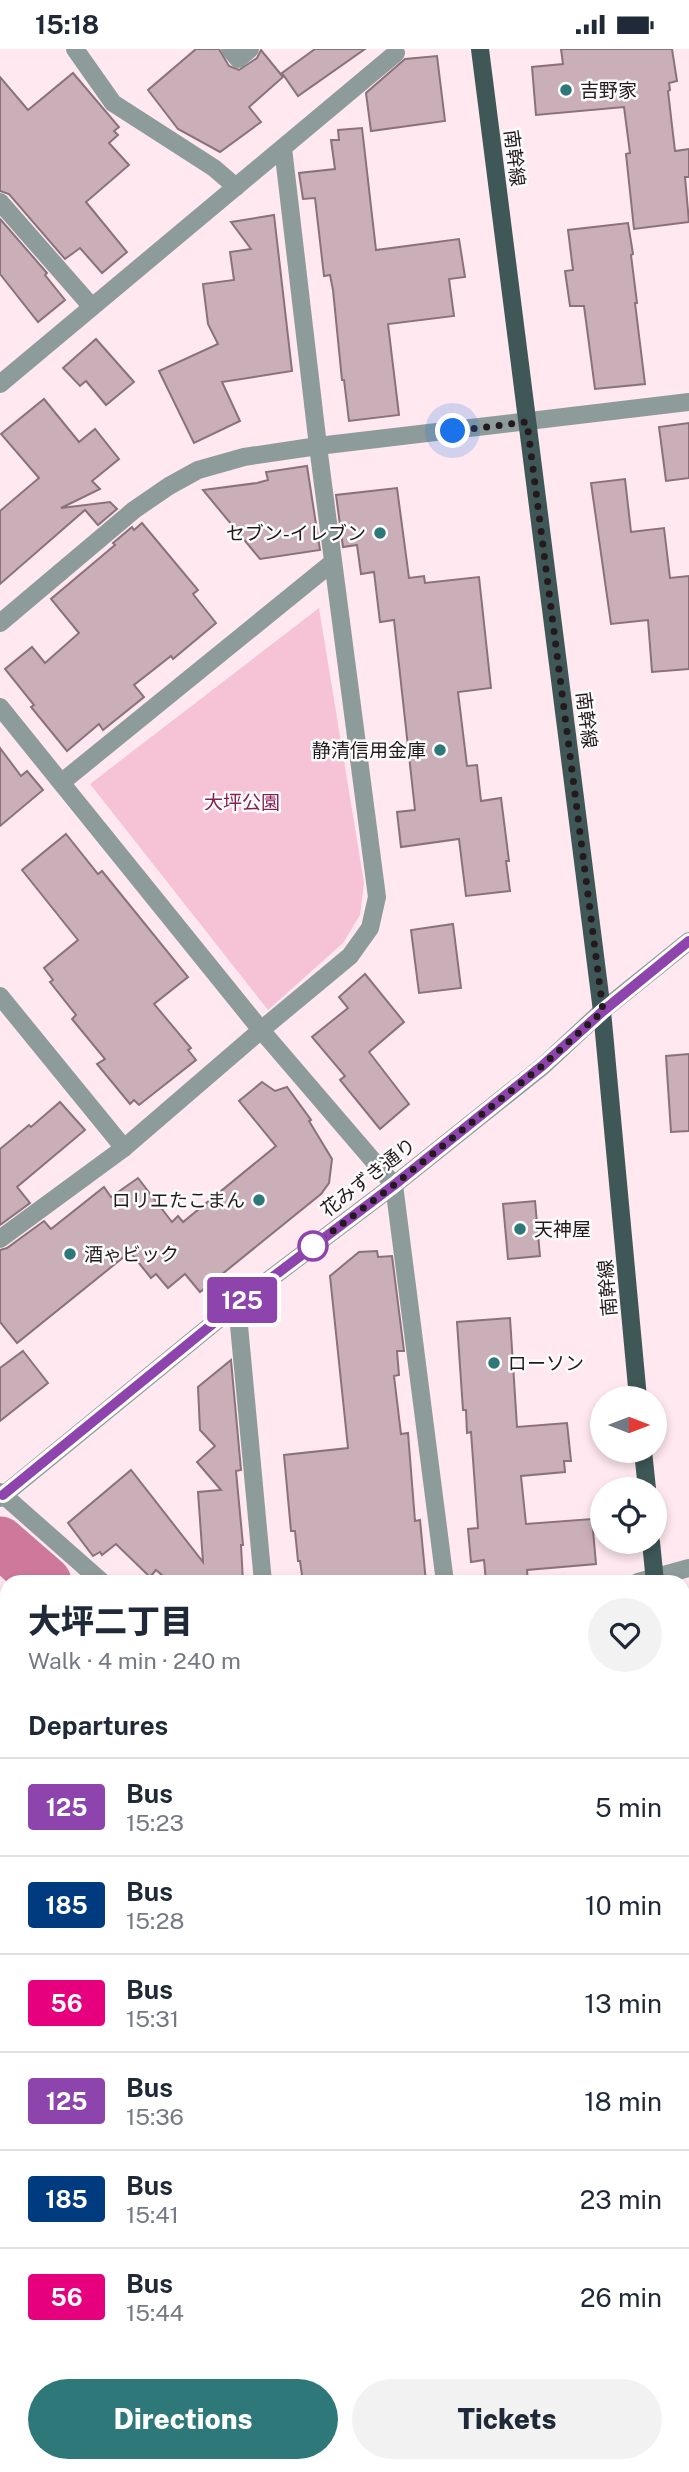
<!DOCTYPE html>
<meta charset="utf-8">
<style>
body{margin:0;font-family:"Public Sans","Noto Sans JP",sans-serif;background:#f2f2f3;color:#1f2937;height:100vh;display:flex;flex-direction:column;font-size:26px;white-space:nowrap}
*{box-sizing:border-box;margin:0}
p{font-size:23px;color:#747a83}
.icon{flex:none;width:38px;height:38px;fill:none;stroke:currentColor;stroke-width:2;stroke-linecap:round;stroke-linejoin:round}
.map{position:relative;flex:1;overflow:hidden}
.panel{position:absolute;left:0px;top:1526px;width:690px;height:898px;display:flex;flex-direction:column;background:#fff;border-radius:21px 21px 0 0;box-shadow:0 4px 10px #0003}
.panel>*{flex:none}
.badge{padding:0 14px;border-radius:5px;font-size:24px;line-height:46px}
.needle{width:46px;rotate:90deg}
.controls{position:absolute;left:590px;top:1337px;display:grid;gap:14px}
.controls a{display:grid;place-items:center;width:77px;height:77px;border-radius:50%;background:#fff;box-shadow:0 4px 10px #0003;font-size:35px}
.you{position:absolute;width:35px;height:35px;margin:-18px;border:5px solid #fff;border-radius:50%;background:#1a73e8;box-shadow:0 0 0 10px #1a73e833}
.map>.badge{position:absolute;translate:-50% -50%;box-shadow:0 0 0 4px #fff}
h2{padding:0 28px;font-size:26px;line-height:63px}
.round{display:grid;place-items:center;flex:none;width:74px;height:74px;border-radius:37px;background:#f2f2f3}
.overview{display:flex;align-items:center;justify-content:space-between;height:119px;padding:0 28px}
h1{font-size:33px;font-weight:800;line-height:52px}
.cta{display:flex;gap:14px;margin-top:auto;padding:14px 28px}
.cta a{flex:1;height:80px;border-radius:42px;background:#2e7879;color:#fff;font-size:28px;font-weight:800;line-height:80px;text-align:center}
.cta a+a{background:#f2f2f3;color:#1f2937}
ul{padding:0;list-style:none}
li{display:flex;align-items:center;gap:21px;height:98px;padding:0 28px;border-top:2px solid #e0e1e3}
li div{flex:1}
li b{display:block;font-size:26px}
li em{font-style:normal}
li .badge{min-width:77px;font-weight:700;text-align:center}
.status{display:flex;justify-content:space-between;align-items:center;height:49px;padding:0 35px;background:#fff;direction:ltr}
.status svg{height:19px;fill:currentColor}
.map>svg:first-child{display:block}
</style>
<div class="status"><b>15:18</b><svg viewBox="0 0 49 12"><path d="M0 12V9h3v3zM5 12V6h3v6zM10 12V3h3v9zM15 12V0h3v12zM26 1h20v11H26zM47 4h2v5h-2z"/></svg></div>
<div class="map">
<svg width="689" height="2423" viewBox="0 0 689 2423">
<rect width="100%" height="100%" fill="#ffe8ef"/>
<polygon fill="#f5c3d5" points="319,559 364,834 360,866 343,894 268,961 90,735"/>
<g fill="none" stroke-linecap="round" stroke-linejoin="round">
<g stroke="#ce789b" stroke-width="51">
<polyline points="0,1493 46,1533"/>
<polyline points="682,1577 689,1575"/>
</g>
</g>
<g fill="#caafb8" stroke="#8a717a" stroke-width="2">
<polygon points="196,0 219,0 229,17 239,21 257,9 261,1 283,28 249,58 261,73 220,103 178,80 148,41"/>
<polygon points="315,0 365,0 298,47 282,24"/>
<polygon points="561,0 672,0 677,32 669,34 670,41 668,42 675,102 689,100 689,128 685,128 689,173 634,180 626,105 630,104 624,58 536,66 532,18 563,15"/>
<polygon points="437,7 445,72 371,82 366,44 405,10"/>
<polygon points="73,24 119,78 114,82 118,86 109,94 129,116 86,153 127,203 102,224 80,199 65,210 9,145 0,142 0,28 28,61"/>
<polygon points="362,79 376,201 459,190 465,228 449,230 454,267 388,275 399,366 349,372 344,331 342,331 333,241 330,226 324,227 315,149 303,150 299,124 335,120 331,91 339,91 338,81"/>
<polygon points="274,166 292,322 222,333 240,372 194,394 159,322 218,295 208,275 203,235 234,231 230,203 251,200 231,173"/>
<polygon points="0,170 47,224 45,226 65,251 38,273 0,225"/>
<polygon points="628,174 633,205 631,206 637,254 635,254 645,335 595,340 584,257 570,257 565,222 573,221 568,181"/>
<polygon points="96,290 134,333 106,356 86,332 80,337 63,319"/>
<polygon points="44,350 79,393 95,380 119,410 92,432 100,440 61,459 110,453 117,460 98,476 85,461 0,535 0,462 39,429 1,385"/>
<polygon points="689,374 689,429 666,432 659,378"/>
<polygon points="307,417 320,501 260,510 203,441 257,434 268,431 266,423"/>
<polygon points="625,430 631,483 664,479 670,529 689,527 689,620 652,623 648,571 611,575 591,434"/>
<polygon points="397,439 409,529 424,527 425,534 479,528 491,639 458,643 467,717 477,716 481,752 501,749 509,812 506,812 510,842 466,847 459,790 401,798 397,763 415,761 394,571 380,573 374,523 361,525 357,496 343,498 336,446"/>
<polygon points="142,474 198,541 193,545 216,574 173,610 171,607 134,636 144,648 103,681 99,675 67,702 31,658 34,656 5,620 32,598 45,614 79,584 51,550 115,496 113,494 132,478 134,481"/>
<polygon points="0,699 21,727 27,722 43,741 0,777"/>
<polygon points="66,785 98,825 102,822 188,928 154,955 191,999 188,1001 196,1011 139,1056 134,1051 130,1055 97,1015 105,1010 72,970 76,966 50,933 53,931 44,919 78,891 22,821"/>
<polygon points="453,875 461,939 419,944 411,881"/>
<polygon points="365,925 404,973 369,1003 409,1055 380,1080 340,1031 345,1027 312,988 348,959 339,948"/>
<polygon points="689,1005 689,1082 671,1083 666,1007"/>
<polygon points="262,1033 275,1042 287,1038 311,1071 309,1072 332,1110 329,1134 321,1145 200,1243 185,1225 168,1239 156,1225 151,1229 130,1203 17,1294 0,1273 0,1201 7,1199 44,1172 51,1180 104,1138 111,1148 138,1129 172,1173 178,1167 183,1173 276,1097 239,1052"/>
<polygon points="60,1053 85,1081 17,1138 30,1154 0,1176 0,1100 29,1076 31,1078"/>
<polygon points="535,1152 540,1207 508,1210 503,1155"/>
<polygon points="377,1202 378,1208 392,1207 404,1302 397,1302 399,1326 394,1327 401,1385 408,1384 415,1472 420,1471 426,1533 303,1533 300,1512 298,1512 295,1482 291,1482 284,1406 348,1399 330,1227 359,1203"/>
<polygon points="510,1269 517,1378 567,1374 571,1412 564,1412 565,1423 521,1427 526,1475 592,1470 596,1515 527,1521 528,1533 486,1533 484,1511 471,1513 468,1480 478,1479 471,1383 467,1384 466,1361 463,1361 457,1273"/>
<polygon points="23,1302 48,1334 0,1372 0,1319"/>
<polygon points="231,1311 241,1421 236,1422 243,1496 241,1496 243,1533 170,1533 156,1521 150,1528 116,1495 102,1506 100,1503 93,1507 68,1474 131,1421 203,1513 198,1443 221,1441 197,1413 215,1397 200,1381 198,1338"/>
</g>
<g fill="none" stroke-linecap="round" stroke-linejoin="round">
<g stroke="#8e9b9b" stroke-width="18">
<polyline points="75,0 113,54 214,119 236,138"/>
<polyline points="230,0 238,10 250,0"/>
<polyline points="0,153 92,258"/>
<polyline points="0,335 396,4"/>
<polyline points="0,574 134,461 169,437 198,421 244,408 318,397 689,353"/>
<polyline points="0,658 261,981 394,1136 445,1533"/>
<polyline points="62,733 333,513"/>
<polyline points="0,947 124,1099"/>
<polyline points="0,1190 124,1099 261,981 350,907 370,879 377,848 318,397 283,99"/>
<polyline points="237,1255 263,1533"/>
<polyline points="0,1443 102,1533"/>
<polyline points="0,1449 237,1255 394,1136 543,1017 602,962 689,892"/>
<polyline points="638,1533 689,1519"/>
<polyline points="0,1555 7,1561"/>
<polyline points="682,1612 689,1610"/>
<polyline points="0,1885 7,1881"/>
<polyline points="682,2225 689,2224"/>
<polyline points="0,2331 7,2343"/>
<polyline points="49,2417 53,2423"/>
<polyline points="351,2417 354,2423"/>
<polyline points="297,2423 308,2417"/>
</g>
<g stroke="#3f5757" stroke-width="18">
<polyline points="480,0 602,962 638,1349"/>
<polyline points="643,1402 647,1440"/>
<polyline points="651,1493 655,1533"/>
<polyline points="682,1840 689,1910"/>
</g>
</g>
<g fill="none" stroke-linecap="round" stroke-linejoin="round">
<g stroke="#fff" stroke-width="16">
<polyline id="line" points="3,1446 237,1255 394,1136 542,1017 603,962 689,892"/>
</g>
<use href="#line" stroke="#8e44ad" stroke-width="10"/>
<polyline stroke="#241a1d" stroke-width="7" stroke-dasharray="0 12.6" points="313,1197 394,1136 542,1017 603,962 527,373 453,382"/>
</g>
<g fill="#2e7879" stroke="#fcfcfc" stroke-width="2.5">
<circle cx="566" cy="41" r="7"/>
<circle cx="380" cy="484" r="7"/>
<circle cx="440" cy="701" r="7"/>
<circle cx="259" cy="1151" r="7"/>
<circle cx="520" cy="1180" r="7"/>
<circle cx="70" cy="1205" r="7"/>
<circle cx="494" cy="1314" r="7"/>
</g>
<circle fill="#fff" stroke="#8e44ad" stroke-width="3.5" cx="313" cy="1197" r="14"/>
<g text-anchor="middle" stroke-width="5" stroke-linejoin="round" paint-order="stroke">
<g font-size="19" fill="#241a1d" stroke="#fcfcfc" text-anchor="start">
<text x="580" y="48">吉野家</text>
<text x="366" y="491" text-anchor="end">セブン-イレブン</text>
<text x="426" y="708" text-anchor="end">静清信用金庫</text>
<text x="245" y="1158" text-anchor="end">ロリエたこまん</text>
<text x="534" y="1187">天神屋</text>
<text x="84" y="1212">酒ゃビック</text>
<text x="508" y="1321">ローソン</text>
</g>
<g font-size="19" fill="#241a1d" stroke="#fcfcfc">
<text transform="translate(515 109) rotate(83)" y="7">南幹線</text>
<text transform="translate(587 671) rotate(83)" y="7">南幹線</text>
<text transform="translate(368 1128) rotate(-38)" y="7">花みずき通り</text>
<text transform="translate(607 1239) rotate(-95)" y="7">南幹線</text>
</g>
<g font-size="19" fill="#861f52" stroke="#fcfcfc">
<text x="242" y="760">大坪公園</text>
</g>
</g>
</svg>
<div class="controls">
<a><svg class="needle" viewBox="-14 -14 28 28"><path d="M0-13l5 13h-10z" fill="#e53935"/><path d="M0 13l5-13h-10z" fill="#747a83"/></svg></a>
<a><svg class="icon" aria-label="locate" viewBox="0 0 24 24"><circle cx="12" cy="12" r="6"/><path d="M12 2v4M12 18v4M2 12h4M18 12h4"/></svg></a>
</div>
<div class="you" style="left:453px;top:382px"></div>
<b class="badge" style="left:242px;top:1251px;background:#8e44ad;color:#fff">125</b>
<section class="panel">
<div class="overview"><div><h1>大坪二丁目</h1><p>Walk · 4 min · 240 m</p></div><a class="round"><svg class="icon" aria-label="heart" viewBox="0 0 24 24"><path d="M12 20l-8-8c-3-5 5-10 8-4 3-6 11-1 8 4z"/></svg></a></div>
<h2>Departures</h2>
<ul>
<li><span class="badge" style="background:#8e44ad;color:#fff">125</span><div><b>Bus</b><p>15:23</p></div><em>5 min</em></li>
<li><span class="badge" style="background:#003b80;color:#fff">185</span><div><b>Bus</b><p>15:28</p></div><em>10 min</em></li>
<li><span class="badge" style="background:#e6007e;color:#fff">56</span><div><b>Bus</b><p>15:31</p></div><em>13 min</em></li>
<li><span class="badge" style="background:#8e44ad;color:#fff">125</span><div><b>Bus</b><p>15:36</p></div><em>18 min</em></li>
<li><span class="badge" style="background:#003b80;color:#fff">185</span><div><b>Bus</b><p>15:41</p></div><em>23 min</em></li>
<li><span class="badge" style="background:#e6007e;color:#fff">56</span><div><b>Bus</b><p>15:44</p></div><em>26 min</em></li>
</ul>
<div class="cta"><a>Directions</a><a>Tickets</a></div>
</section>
</div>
